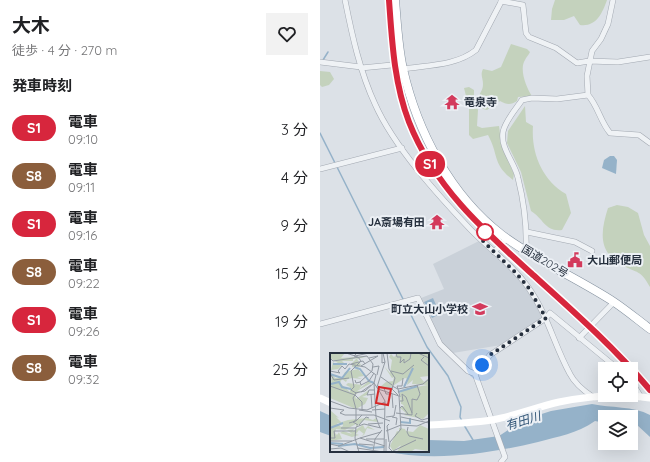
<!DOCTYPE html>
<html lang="ja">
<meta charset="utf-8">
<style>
body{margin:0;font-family:Quicksand,"Noto Sans JP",sans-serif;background:#f2f2f2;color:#202124;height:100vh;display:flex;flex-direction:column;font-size:15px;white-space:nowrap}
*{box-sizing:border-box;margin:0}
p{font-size:13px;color:#757577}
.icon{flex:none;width:22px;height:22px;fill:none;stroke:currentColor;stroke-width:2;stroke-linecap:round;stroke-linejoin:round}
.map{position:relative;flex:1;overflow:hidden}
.details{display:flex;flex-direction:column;background:#fff;width:320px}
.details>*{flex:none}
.badge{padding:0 8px;border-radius:13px;font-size:14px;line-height:26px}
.fabs{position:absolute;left:278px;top:362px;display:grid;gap:8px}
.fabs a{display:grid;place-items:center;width:40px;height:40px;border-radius:0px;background:#fff;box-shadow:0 4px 16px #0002;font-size:20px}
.you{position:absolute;width:20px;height:20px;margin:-10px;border:3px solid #fff;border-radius:50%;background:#1a73e8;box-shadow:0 0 0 6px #1a73e833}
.map>.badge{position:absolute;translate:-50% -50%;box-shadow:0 0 0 2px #fff}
h2{padding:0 12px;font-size:15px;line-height:36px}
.round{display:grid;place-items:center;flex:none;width:42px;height:42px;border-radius:0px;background:#f2f2f2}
.summary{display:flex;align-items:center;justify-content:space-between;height:68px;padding:0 12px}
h1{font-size:19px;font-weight:700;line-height:30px}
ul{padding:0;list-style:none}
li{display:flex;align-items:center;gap:12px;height:48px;padding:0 12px}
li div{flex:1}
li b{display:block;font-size:15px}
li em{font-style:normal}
li .badge{min-width:44px;font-weight:700;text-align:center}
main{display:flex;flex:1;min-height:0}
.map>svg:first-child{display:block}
</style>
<main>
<section class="details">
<div class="summary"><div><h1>大木</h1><p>徒歩 · 4 分 · 270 m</p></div><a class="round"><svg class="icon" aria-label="heart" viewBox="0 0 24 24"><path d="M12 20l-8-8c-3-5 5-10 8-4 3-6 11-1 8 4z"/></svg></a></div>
<h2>発車時刻</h2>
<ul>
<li><span class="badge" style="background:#d7263d;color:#fff">S1</span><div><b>電車</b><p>09:10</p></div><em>3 分</em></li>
<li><span class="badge" style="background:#8b5e3c;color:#fff">S8</span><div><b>電車</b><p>09:11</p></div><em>4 分</em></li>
<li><span class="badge" style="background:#d7263d;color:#fff">S1</span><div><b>電車</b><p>09:16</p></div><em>9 分</em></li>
<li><span class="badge" style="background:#8b5e3c;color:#fff">S8</span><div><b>電車</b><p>09:22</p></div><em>15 分</em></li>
<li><span class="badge" style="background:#d7263d;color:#fff">S1</span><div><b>電車</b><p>09:26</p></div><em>19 分</em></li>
<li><span class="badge" style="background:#8b5e3c;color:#fff">S8</span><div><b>電車</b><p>09:32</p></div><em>25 分</em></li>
</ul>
</section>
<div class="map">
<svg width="330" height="462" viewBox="0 0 330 462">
<rect width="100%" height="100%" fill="#dce1e7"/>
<polygon fill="#cad1d9" points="159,241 194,273 206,288 224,319 181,345 133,353 121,343 101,298 124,289 113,264"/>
<g fill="#c4d2bd">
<path d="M235 0H287C282 14 276 27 260 25L254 16 244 20H231L232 9Z"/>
<path d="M191 44 207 49 210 52C209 55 206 57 205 60 199 69 206 87 212 96L198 97 197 101C191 105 187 105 180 101L167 110 163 109C154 92 163 95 163 84 163 78 160 75 163 69L172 71 181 67Z"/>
<polygon points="0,71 10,72 14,79 9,85 2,87 0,85"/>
<path d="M149 87 154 90V101L158 110 157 126 162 128 179 126 182 147 194 174 193 180C172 164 179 155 168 135L153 139 149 135V108L144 88Z"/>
<path d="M205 106 206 122 213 126C211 153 222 180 246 194L251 213 242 230C225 232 224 219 211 211L201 172 187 143 188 131Z"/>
<path d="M297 205 308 207 318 213 324 235 330 246V287C320 269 318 274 302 265 277 252 281 230 288 208Z"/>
</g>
<g fill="#95b2c9">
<polygon points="290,156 294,156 297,160 296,174 282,168 284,160"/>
<polygon points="113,298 120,314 112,318 104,302"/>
<path d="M272 404C291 408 313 406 330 415V437L316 424H311V417H285V423L275 421C256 434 239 436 218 442 167 454 114 462 63 451H108V440L144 441 179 436 203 420 231 411Z"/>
<polygon points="0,411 11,416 11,436 0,432"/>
</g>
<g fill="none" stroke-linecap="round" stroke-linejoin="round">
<g stroke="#95b2c9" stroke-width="1.5">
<polyline points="3,60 8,52"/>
<polyline points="0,133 15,163"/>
<polyline points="17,167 107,347 128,376 141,407 140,417 142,421"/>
<polyline points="144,425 153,440"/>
</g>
<g stroke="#a2a8b1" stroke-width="6">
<g id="minor">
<path d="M25 0C32 35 40 72 55 104 74 147 118 195 150 229 169 249 192 264 208 287 228 315 234 345 250 374 255 384 264 391 273 397"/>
<polyline points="181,1 203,5 206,33 209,37 236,48 257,63 269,61 298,62 330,57"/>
<polyline points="0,62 41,67"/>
<polyline points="41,68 82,64"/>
<path d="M83 69C107 65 136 66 156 50L182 0"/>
<polyline points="268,95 267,76 272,51 281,39 288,24 293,0"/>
<polyline points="0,169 82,148"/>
<polyline points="105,178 123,166"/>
<polyline points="207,232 255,242 272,251"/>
<path d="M206 251C207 226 204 202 198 178 195 163 180 148 183 132 185 121 196 109 202 100L212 98 237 99 268 95C278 106 280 121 290 133L319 135 330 143"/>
<polyline points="174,252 187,238"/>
<polyline points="0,324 98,298 120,344 148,371 155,374 185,457 181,462"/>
<polyline points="259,338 294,302"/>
<polyline points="155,374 170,355 226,318 230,313 298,369"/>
<polyline points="311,381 321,397"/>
</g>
</g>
<g stroke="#83909e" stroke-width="9">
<path id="trunk" d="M75 0C77 23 78 47 83 69 97 131 130 195 182 235 217 261 257 278 294 302 306 310 318 320 330 329"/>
</g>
<use href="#minor" stroke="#eff2f5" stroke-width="5"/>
<g stroke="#fff" stroke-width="7">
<polyline points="0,398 11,403"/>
<path d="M108 425C129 424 151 423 172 420 195 416 217 407 239 402 268 396 301 393 330 398"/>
</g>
<use href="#trunk" stroke="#fff" stroke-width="8"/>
<path stroke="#758291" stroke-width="1.5" stroke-dasharray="2 4" stroke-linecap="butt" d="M69 0C72 41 74 83 89 122 113 184 159 226 207 269 249 308 293 346 330 390"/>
</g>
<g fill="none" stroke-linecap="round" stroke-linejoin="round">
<g stroke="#fff" stroke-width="9">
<path id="line" d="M69 0C72 41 74 83 89 122 114 186 162 229 211 273 252 310 295 348 330 390"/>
</g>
<use href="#line" stroke="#d7263d" stroke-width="6"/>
<polyline stroke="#26303e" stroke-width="4" stroke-dasharray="0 7.2" points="162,365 170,355 226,318 208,287 196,273 163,241 165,232"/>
</g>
<defs>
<g id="temple-bare" transform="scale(1.2)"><path d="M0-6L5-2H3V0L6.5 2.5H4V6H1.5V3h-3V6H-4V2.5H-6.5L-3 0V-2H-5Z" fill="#d33a5c" stroke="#ecf0f5" stroke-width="2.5" paint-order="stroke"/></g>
<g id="civic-bare" transform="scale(1.2)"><path d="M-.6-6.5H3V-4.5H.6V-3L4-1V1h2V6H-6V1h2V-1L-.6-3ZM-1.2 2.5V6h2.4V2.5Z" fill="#d33a5c" stroke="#ecf0f5" stroke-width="2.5" paint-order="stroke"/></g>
<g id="school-bare" transform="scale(1.2)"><path d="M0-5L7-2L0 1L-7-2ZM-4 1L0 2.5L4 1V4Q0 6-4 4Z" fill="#d33a5c" stroke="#ecf0f5" stroke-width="2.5" paint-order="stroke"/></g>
</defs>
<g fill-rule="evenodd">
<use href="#temple-bare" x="132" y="102"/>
<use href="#temple-bare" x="117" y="222"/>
<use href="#civic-bare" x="255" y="260"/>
<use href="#school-bare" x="160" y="309"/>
</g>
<circle fill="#fff" stroke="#d7263d" stroke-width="2" cx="165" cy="232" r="8"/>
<g text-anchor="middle" stroke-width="4" stroke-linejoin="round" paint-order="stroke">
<g font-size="11" font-weight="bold" fill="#26303e" stroke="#ecf0f5" text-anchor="start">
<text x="144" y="106">竜泉寺</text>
<text x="105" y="226" text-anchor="end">JA斎場有田</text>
<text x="267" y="264">大山郵便局</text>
<text x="148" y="313" text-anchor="end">町立大山小学校</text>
</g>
<g font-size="11" fill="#26303e" stroke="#ecf0f5">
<text transform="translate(225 261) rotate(31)" y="4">国道202号</text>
</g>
<g font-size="12" font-style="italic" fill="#2e5274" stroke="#ecf0f5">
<text transform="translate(203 421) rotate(-17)" y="4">有田川</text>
</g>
</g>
<g transform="translate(10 353)">
<rect width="99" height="99" fill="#dce1e7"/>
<path d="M0 0H15L11 5 39 3 27 6 31 12 28 14H22V10L27 5 23 6V8H12L14 10 8 16 1 17 3 9 6 12 8 10 0 5ZM68 0H99V23L90 24 94 29 99 25V60L93 66 74 62 76 60 70 55 74 53 72 51H77H71L70 40 74 36 98 32 82 31 83 27 77 32 78 26 75 25 61 34H50L56 29 63 28 64 24 62 25 54 13 60 20 62 7 59 4 61 1 64 4ZM28 16 34 23 27 24 32 26 22 25 15 27H17L16 29 12 26 10 30 20 39V34L16 32 18 30 32 32 29 36 39 28 43 29 27 38H31L25 42 26 46 39 37 37 42 32 44 38 45 35 51 26 56 0 45 2 21 5 25H12L15 19ZM0 57 9 65 6 64 12 70H7L11 74 13 73 12 69 18 67 37 65 43 67 46 65 48 69 34 67 26 74V71L15 77 6 76 5 80 7 82 9 79 12 86 0 88ZM33 72 35 76 38 73 45 77 37 75 34 82 31 83 34 81 29 77 26 81 29 82 22 84 10 80 13 78 22 81 17 77 24 76 22 79ZM90 72 99 76V98L85 96 82 98 86 99H67L71 92 63 98 60 93 67 78 69 79V75L75 76 74 74 76 78 83 79Z" fill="#c4d2bd"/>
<path fill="none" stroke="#95b2c9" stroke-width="2" d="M3 11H17M24 14 30 16 39 28 44 30M0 21 12 25 20 15M1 31 9 29 12 34 21 36M74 34 83 15M68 39 88 33M70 69 80 70V65M0 75 13 70M0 90 13 91M8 93 25 91 40 95 54 94"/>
<path fill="none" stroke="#939aa3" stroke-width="1" d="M16 0 25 3 39 0M27 0 24 3 28 4 31 8 21 18 24 34 21 37 26 40 23 45 26 56V67L23 69 28 72M53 0 55 9 47 34 55 48 54 99M57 0 59 16 65 25 62 36 68 42M66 0 67 4H71L70 10 74 6V10L80 6 81 0M88 0 99 5M52 1V10L55 9M94 4 91 7 99 13M0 5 3 8 37 3 43 11 42 18M21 11 33 8 35 11M31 13 48 3 39 5M43 14 49 13 47 22M0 18 10 20 8 18 12 13 15 16 19 11 35 14 46 22 44 30 48 36 69 43M61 18 73 21 84 12M51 24 62 32M0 25 1 22 4 27 19 25M25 27 26 30 30 29 42 18M30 29 31 32 39 28 44 20M0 33 25 42 32 49V56M62 33 68 36 70 44M68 36 93 31 99 26M68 36 67 33H72L73 25M45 37H39L37 42 45 41M31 39 41 32M25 40 35 38 44 30 46 64 50 75M41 41 42 55M61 41H56L54 35H63M62 41 63 55M0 48 19 55 37 57 55 49M70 48H73L72 41 76 44 82 60M0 55 14 57 10 60 15 62H44L60 68M70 55 72 53 78 61M29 57 42 59M42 57 55 56M66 60 82 62V60M82 60V46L87 47 90 41 87 32M87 60 85 63 92 67 99 65M56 64 64 63 66 52M62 64 67 65 66 72M71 64 99 70M19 70 26 68 32 62M38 71 53 70M59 71 57 73 59 89M29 72 36 64 39 65M78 74 77 79 79 83 93 86M11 75H26M56 78 71 72 87 73 99 68M0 85H5L4 78H26M30 85 51 79M36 86H54M56 86V99M0 88H22M0 91 9 93 30 85 55 93M29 91 43 92M27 95 53 99M0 96 11 95 20 99M63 98 86 87M29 99 25 85 26 74 34 71 51 75M43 99 45 86 52 77M63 99 59 95 60 89 71 76 69 43M76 99H96"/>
<path fill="#d62828" fill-opacity="0.15" stroke="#d62828" stroke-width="2" d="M49 34 61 36 58 52 46 50Z"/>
<rect width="99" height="99" fill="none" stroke="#26303e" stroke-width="2"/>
</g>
</svg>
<div class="fabs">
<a><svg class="icon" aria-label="locate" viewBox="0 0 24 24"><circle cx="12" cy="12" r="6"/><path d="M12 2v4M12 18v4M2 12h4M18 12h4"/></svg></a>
<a><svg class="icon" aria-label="layers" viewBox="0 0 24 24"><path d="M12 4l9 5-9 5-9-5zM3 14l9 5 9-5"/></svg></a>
</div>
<div class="you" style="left:162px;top:365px"></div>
<b class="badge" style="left:110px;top:164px;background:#d7263d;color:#fff">S1</b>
</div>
</main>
